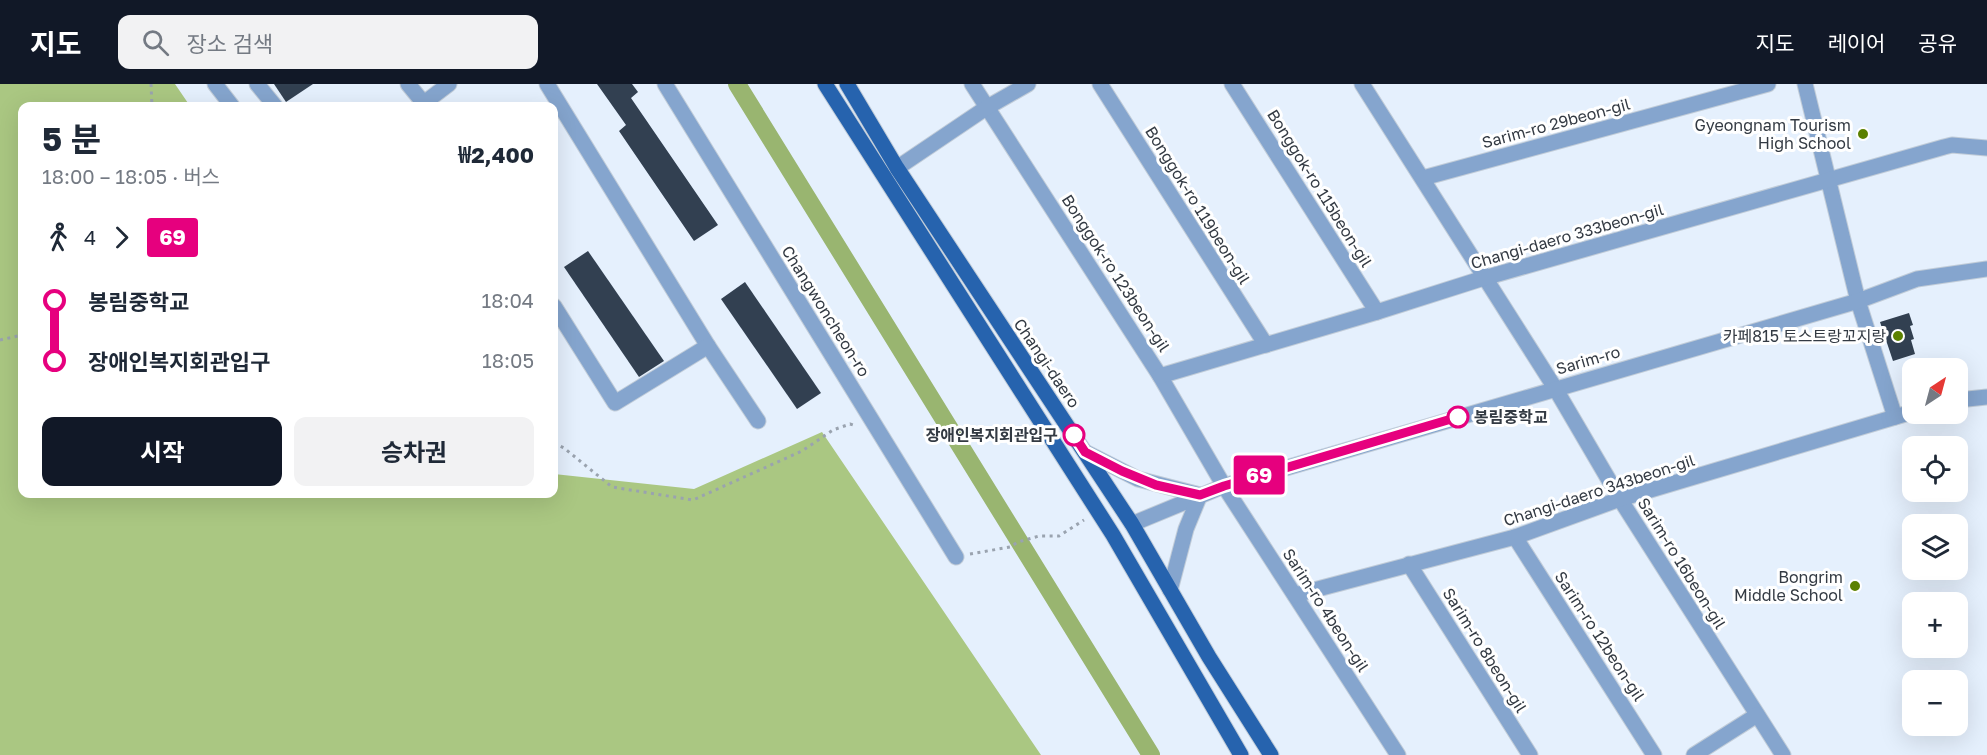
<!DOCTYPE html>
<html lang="ko">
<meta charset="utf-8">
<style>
body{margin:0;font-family:"Golos Text","Noto Sans KR",sans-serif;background:#f2f2f3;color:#1f2937;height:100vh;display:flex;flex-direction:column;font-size:22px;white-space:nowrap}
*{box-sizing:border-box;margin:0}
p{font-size:20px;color:#747a83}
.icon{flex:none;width:33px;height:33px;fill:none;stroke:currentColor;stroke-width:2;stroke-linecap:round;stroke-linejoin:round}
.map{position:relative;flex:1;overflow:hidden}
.sheet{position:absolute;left:18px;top:18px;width:540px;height:396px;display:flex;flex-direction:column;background:#fff;border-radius:12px;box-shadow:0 6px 24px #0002}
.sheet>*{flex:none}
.badge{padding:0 12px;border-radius:4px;font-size:21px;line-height:39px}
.needle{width:39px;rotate:36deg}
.fabs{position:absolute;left:1902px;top:274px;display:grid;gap:12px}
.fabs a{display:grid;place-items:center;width:66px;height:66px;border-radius:12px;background:#fff;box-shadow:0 6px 24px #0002;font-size:30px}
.map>.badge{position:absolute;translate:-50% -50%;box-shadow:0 0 0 3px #fff}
.legs{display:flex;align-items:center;gap:9px;height:66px;padding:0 24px;font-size:20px}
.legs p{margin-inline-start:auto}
.summary{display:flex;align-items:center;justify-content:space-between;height:102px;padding:0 24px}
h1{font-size:33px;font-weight:700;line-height:45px}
.button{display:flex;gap:12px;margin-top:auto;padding:12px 24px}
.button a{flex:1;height:69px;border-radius:12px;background:#111827;color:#fff;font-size:24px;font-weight:700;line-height:69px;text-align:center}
.button a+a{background:#f2f2f3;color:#1f2937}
ul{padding:0 24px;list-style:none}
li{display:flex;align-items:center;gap:21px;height:60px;font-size:22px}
li i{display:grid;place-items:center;width:9px;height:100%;margin:0 8px;background:currentColor}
li i::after{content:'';width:15px;height:15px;margin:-8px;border:4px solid;border-radius:50%;background:#fff}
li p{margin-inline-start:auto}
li:first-child i{background:linear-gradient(#0000 50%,currentColor 0)}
li:last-child i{background:linear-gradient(currentColor 50%,#0000 0)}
header{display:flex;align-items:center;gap:36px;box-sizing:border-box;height:84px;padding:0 30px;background:#111827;color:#fff}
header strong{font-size:28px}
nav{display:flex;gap:33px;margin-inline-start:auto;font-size:21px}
.search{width:420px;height:54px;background:#f2f2f3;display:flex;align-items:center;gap:15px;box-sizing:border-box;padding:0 21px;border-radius:12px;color:#747a83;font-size:22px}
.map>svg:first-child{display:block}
</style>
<header>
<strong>지도</strong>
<div class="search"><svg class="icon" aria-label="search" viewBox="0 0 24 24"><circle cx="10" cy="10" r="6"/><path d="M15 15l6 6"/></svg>장소 검색</div>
<nav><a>지도</a><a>레이어</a><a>공유</a></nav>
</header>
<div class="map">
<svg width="1987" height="671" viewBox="0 0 1987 671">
<rect width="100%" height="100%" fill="#e5f0fd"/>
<polygon fill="#aac782" points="0,0 175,0 190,22 22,22 22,410 554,410 554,390 694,405 822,348 1041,671 0,671"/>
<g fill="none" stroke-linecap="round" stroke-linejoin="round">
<polyline stroke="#99b570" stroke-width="18" points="737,0 1151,671"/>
</g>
<g fill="#324051">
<polygon points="274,0 313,0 286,18"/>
<polygon points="597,0 632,0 638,8 631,14 718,141 694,157 619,47 626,41"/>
<polygon points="588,167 664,277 639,293 564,183"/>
<polygon points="745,198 821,309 797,325 721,215"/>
<polygon points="1909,229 1913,241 1910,242 1914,255 1911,256 1915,270 1893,277 1880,238"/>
</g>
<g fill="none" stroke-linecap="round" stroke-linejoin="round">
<g stroke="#c1ccd8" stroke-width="17">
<g id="minor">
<polyline points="215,0 232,22"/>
<polyline points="257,0 275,22"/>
<polyline points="408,0 426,22"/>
<polyline points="547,0 708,262 758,337"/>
<polyline points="665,0 956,473"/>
<polyline points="972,0 1160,292 1224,402 1398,671"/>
<polyline points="1100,0 1266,261"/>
<polyline points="1232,0 1377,228"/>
<polyline points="1362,0 1555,304 1620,415 1783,671"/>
<polyline points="1805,0 1858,217 1895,333"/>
<polyline points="424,19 449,0"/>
<polyline points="897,84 986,24 1028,0"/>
<polyline points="1423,94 1768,0"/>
<polyline points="554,222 615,319 708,262"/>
<polyline points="1160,292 1377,228 1484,194 1944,63 1952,61 1987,64"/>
<polyline points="1958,316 1987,313"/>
<polyline points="1515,453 1654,671"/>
<polyline points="1409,480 1530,671"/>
<polyline points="1295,511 1515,453 1620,415 1912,328"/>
<polyline points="1694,671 1757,631"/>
</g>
</g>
<g stroke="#c1ccd8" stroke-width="17">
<g id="tertiary">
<polyline points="1085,368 1138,395 1200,411"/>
<polyline points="1132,440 1224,402 1858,217 1917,195 1987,185"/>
<polyline points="1170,506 1186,445 1200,411"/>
</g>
</g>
<g stroke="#c1ccd8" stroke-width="17">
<g id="primary">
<polyline points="825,0 1113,451 1241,671"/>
<polyline points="847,0 897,84 1132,440 1209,573 1271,671"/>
</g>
</g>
<g stroke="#9aa3af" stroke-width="3" stroke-dasharray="3 4.5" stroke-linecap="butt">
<polyline points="151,0 152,22"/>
<polyline points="0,256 22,251"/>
<polyline points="554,359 564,364 612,403 693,416 802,367 833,346 850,340 856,342"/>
<polyline points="970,470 1010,463 1018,458 1039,452 1059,452 1084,436"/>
</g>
<use href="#minor" stroke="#85a5ce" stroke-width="15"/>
<use href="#tertiary" stroke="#85a5ce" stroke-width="15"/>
<use href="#primary" stroke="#2663ae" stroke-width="15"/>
</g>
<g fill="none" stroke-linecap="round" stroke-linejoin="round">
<g stroke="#fff" stroke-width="14">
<polyline id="line-1" points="1074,351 1085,368 1122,387 1156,401 1200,411 1224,402 1458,333"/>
</g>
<use href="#line-1" stroke="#e6007e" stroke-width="9"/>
</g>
<g fill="#5c8100" stroke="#fff" stroke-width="2">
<circle cx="1863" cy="50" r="6"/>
<circle cx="1898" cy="252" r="6"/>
<circle cx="1855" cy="502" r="6"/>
</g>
<g fill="#fff" stroke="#e6007e" stroke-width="3">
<circle cx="1458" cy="333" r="10"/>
<circle cx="1074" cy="351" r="10"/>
</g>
<g text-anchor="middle" stroke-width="6" stroke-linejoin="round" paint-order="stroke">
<g font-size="16" fill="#333a43" stroke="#fff">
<text transform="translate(1556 39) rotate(-15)" y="6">Sarim-ro 29beon-gil</text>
<text transform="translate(1320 104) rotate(58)" y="6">Bonggok-ro 115beon-gil</text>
<text transform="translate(1198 121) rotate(58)" y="6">Bonggok-ro 119beon-gil</text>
<text transform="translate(1567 152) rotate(-16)" y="6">Changi-daero 333beon-gil</text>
<text transform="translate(1116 189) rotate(57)" y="6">Bonggok-ro 123beon-gil</text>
<text transform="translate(826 227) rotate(58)" y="6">Changwoncheon-ro</text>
<text transform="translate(1588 276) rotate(-16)" y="6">Sarim-ro</text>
<text transform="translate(1047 279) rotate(56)" y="6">Changi-daero</text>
<text transform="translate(1599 406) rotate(-18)" y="6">Changi-daero 343beon-gil</text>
<text transform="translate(1682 479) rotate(58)" y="6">Sarim-ro 16beon-gil</text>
<text transform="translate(1326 526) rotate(57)" y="6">Sarim-ro 4beon-gil</text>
<text transform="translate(1600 552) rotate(57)" y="6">Sarim-ro 12beon-gil</text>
<text transform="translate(1485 566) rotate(58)" y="6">Sarim-ro 8beon-gil</text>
</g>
<g font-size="16" fill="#333a43" stroke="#fff" text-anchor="end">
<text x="1851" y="47">Gyeongnam Tourism<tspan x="1851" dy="18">High School</tspan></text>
<text x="1886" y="258">카페815 토스트랑꼬지랑</text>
<text x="1843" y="499">Bongrim<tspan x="1843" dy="18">Middle School</tspan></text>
</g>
<g font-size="16" font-weight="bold" fill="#333a43" stroke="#fff" text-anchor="start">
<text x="1474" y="339">봉림중학교</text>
<text x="1058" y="357" text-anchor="end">장애인복지회관입구</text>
</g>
</g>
</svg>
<div class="fabs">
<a><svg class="needle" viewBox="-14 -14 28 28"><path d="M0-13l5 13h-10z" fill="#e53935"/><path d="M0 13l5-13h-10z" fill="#747a83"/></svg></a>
<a><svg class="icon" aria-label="locate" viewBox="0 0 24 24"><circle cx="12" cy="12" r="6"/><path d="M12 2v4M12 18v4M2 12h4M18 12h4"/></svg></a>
<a><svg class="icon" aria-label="layers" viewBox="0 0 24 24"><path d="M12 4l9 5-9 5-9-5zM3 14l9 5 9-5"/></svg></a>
<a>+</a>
<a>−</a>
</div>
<b class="badge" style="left:1259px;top:391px;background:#e6007e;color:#fff">69</b>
<section class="sheet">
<div class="summary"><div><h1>5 분</h1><p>18:00 – 18:05 · 버스</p></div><b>₩2,400</b></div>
<div class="legs"><svg class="icon" aria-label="walk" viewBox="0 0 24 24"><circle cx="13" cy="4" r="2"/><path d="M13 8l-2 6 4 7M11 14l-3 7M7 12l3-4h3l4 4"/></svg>4<svg class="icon" aria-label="forward" viewBox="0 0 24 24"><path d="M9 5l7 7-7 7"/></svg><b class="badge" style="background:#e6007e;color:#fff">69</b></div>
<ul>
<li><i style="color:#e6007e"></i><b>봉림중학교</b><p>18:04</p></li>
<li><i style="color:#e6007e"></i><b>장애인복지회관입구</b><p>18:05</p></li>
</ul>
<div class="button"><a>시작</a><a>승차권</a></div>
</section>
</div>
